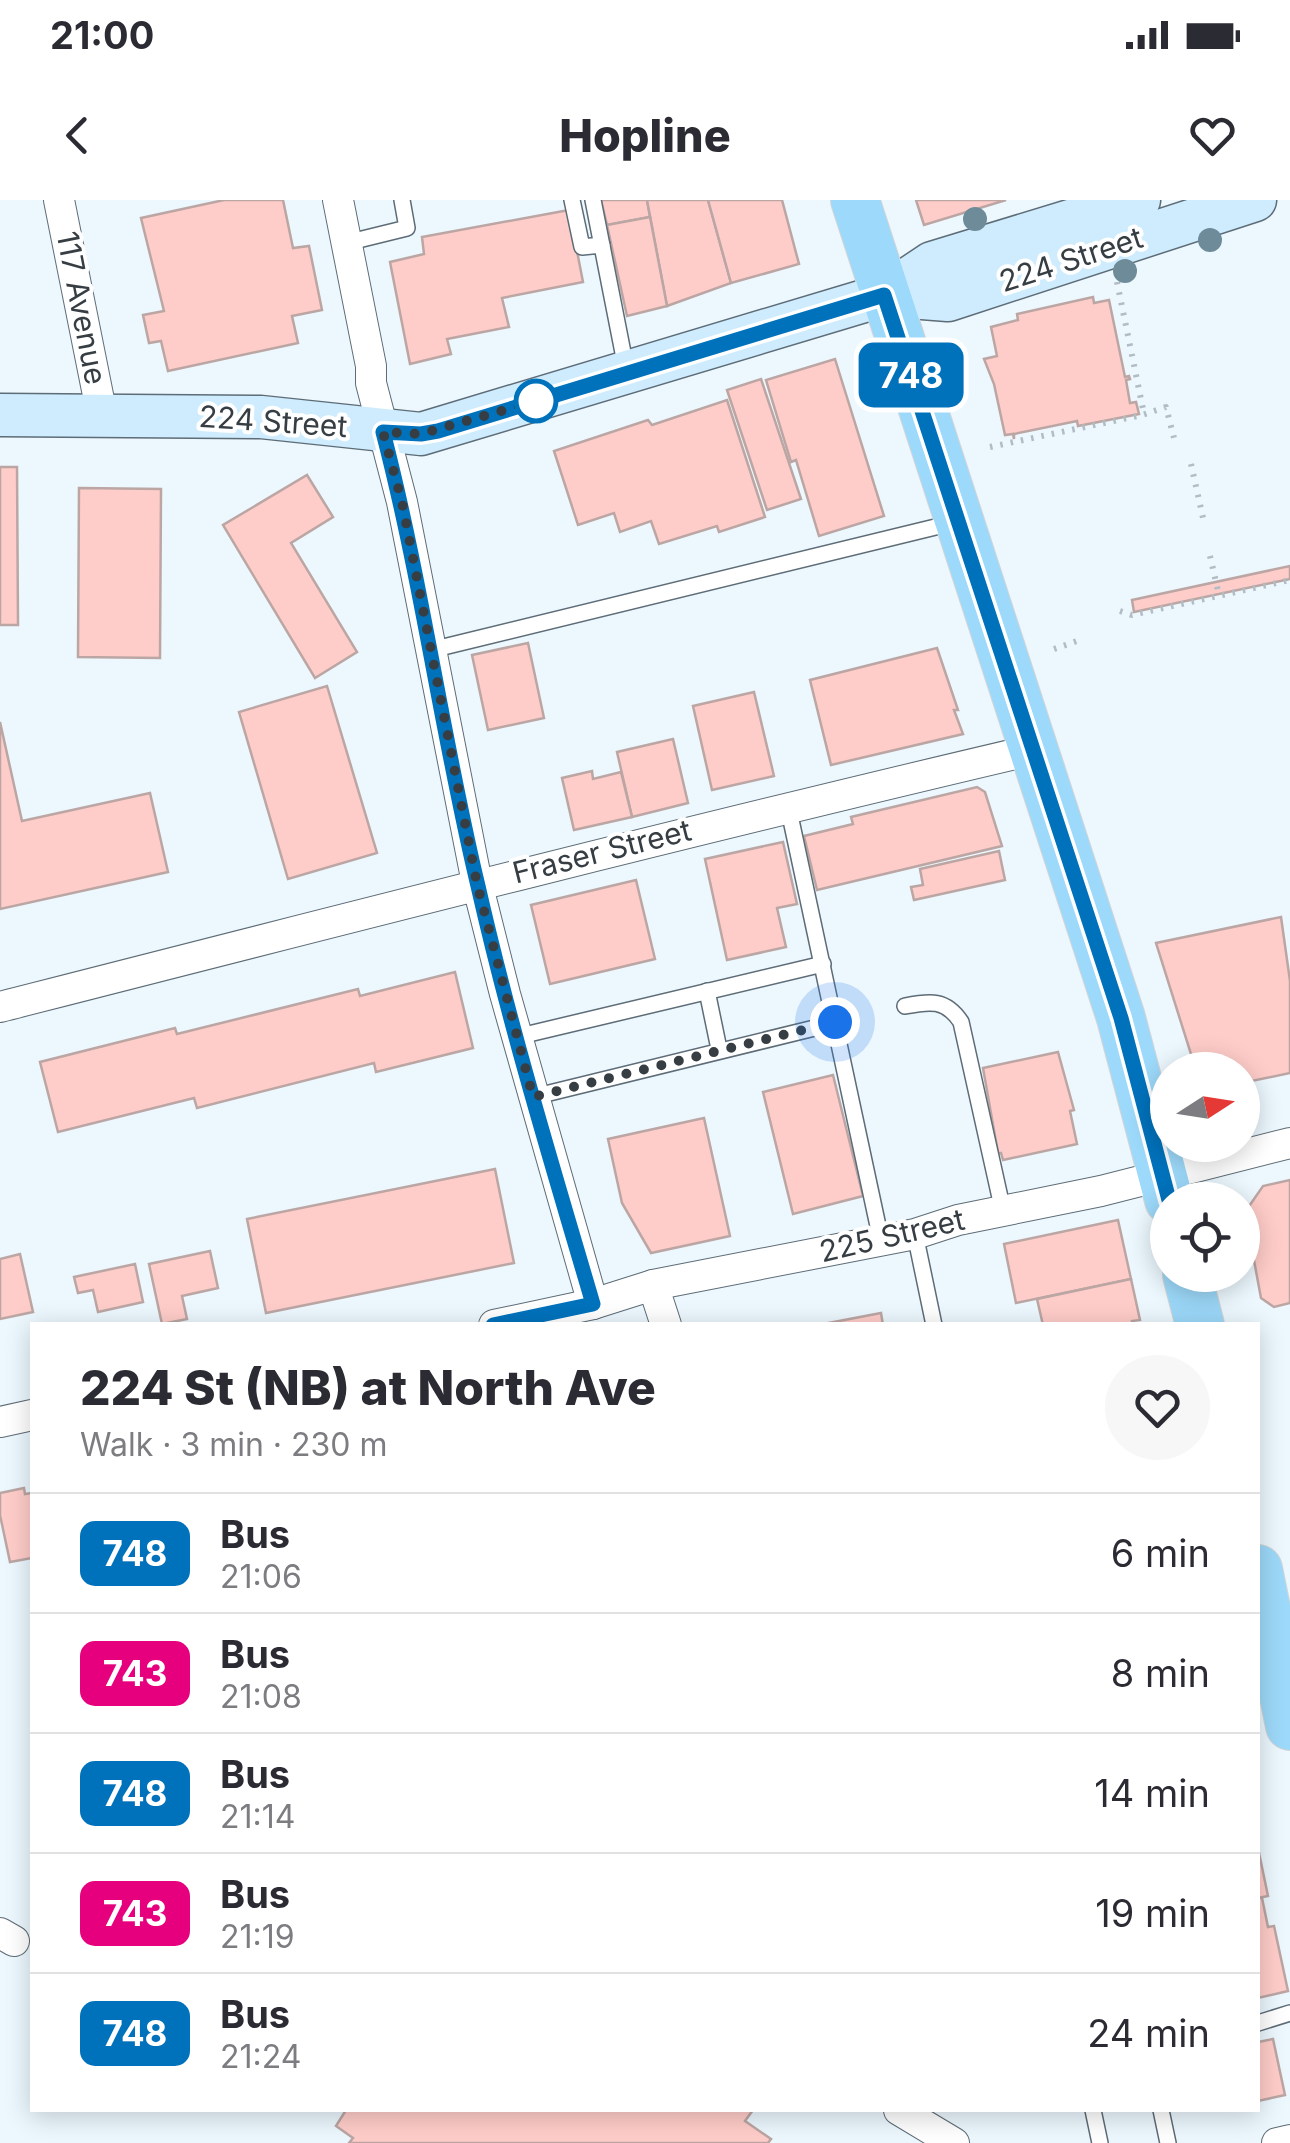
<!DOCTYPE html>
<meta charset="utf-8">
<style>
body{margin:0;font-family:Inter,sans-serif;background:#f7f7f7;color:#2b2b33;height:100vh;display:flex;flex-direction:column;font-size:38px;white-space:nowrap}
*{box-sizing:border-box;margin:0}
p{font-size:32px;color:#7c7c81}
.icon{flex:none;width:55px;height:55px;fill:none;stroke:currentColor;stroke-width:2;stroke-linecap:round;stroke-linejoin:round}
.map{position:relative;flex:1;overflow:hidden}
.side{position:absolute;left:30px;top:1122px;width:1230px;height:790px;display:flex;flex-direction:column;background:#fff;border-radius:0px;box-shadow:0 5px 25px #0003}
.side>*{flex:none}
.badge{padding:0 20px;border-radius:15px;font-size:35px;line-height:65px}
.needle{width:65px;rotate:78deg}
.buttons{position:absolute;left:1150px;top:852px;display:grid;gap:20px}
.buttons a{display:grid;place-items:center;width:110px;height:110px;border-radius:50%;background:#fff;box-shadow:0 5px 25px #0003;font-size:50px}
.you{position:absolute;width:50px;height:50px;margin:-25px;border:8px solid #fff;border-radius:50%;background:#1a73e8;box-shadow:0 0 0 15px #1a73e833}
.map>.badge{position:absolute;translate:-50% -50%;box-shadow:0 0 0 5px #fff}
.round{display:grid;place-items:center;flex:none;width:105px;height:105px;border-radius:52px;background:#f7f7f7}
.summary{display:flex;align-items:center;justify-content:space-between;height:170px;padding:0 50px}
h1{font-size:48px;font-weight:800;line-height:75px}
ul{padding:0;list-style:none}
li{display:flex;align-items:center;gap:30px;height:120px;padding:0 50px;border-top:2px solid #e1e1e2}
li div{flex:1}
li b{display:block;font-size:38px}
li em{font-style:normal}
li .badge{min-width:110px;font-weight:700;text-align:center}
.status{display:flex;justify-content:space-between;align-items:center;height:70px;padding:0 50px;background:#fff;direction:ltr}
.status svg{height:28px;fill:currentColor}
header{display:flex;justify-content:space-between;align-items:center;height:130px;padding:0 50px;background:#fff;font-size:45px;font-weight:800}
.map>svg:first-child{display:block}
</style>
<div class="status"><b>21:00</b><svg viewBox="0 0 49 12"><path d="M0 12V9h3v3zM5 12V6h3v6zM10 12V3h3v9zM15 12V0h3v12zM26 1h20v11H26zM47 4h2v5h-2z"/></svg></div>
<header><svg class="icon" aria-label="back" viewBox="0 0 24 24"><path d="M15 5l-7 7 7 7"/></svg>Hopline<svg class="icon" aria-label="heart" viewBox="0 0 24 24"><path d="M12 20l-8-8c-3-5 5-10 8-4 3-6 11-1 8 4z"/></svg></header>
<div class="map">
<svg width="1290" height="1943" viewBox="0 0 1290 1943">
<rect width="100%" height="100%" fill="#ecf7fe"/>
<g fill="#ffcdc9" stroke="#bba6a4" stroke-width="2.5">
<polygon points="224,0 283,0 293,48 309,46 322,110 292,116 298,143 168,171 161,141 149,143 143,115 164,111 141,18"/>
<polygon points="601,0 647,0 650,17 607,25"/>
<polygon points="647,0 708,0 731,83 667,106"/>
<polygon points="708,0 782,0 799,64 731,83"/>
<polygon points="916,0 1006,0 924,25"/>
<polygon points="569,10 583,82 502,98 509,127 447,139 451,154 410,164 390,62 424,54 422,37"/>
<polygon points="650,17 667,106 627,116 607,25"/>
<polygon points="1093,97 1094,103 1109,100 1125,177 1129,176 1130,179 1126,180 1130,203 1136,202 1139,214 1078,226 1077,221 1014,234 1014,239 1013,234 1005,235 994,184 984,159 997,156 991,127 1018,120 1017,114"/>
<polygon points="835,159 884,316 819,336 796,260 791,262 766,180"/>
<polygon points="761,179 801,299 767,310 727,190"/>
<polygon points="727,200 765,317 719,332 717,326 659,344 651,321 620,332 614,313 578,325 554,251 648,220 652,225"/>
<polygon points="0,267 17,267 18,425 0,425"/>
<polygon points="307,275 333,317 291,343 357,452 315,478 223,325"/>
<polygon points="79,288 161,289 160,458 78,457"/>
<polygon points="1290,366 1290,379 1134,412 1132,400"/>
<polygon points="528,443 544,518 488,530 472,455"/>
<polygon points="937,448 958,510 954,510 963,534 831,565 810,480"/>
<polygon points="327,486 377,653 288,679 239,512"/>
<polygon points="754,492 774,576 712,590 693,506"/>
<polygon points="0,522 22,621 150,593 168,672 0,709"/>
<polygon points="673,539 688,603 632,617 617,552"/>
<polygon points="592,571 593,579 621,572 632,617 574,630 562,578"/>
<polygon points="977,587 985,592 1002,646 817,690 804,636 853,624 851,617"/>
<polygon points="783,642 797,704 777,708 786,747 727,760 705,659"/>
<polygon points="999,651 1005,680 914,700 911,687 923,685 920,669"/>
<polygon points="636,680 655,759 550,784 531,705"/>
<polygon points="1281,717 1290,781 1290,873 1242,883 1242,870 1196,870 1156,743"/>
<polygon points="455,772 473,848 376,872 374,863 197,908 194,898 58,932 40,862 175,828 177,834 358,789 360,796"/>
<polygon points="1058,852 1074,910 1070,911 1077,944 1003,960 1001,953 998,953 983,868"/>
<polygon points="833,875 863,996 793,1014 763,892"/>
<polygon points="704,918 730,1036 651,1053 622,1003 608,939"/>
<polygon points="495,969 514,1063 266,1113 247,1019"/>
<polygon points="1290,980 1290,1103 1274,1107 1261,1098 1245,1012 1263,986"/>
<polygon points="1118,1020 1131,1079 1016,1103 1004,1044"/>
<polygon points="210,1051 218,1088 182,1096 187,1119 162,1124 149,1064"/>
<polygon points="20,1054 33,1112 0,1119 0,1059"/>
<polygon points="135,1064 143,1102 98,1112 93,1090 78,1093 74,1077"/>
<polygon points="1131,1079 1140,1120 1132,1121 1133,1125 1043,1125 1037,1099"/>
<polygon points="881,1113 883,1125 818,1125"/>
<polygon points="24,1288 25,1294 32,1293 32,1358 10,1362 0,1315 0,1293"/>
<polygon points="1258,1648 1268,1696 1258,1698"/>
<polygon points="1258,1698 1262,1698 1268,1727 1274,1726 1288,1791 1258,1798"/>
<polygon points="1273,1839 1285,1895 1258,1901 1258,1842"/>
<polygon points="346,1910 753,1910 745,1921 771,1939 768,1943 349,1943 353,1938 336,1926"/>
</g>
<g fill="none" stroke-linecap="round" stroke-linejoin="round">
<g stroke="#5d6c77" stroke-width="18">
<g id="lane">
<polyline points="572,0 582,47 602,45"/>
<polyline points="593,0 626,168"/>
<polyline points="346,43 407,28 402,0"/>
<polyline points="431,450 956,322"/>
<polyline points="788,606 881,1040"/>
<polyline points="707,791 719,849"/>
<path d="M905 806C930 801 946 799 961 822L1003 1011"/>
<polyline points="516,837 823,764"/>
<polyline points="533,897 835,823"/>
<polyline points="915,1034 934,1125"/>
<polyline points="1258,1823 1290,1813"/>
<polyline points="1093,1910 1100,1943"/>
<polyline points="1161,1910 1168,1943"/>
</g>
</g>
<g stroke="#5d6c77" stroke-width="32">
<g id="street">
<polyline points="59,0 102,215"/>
<polyline points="338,0 371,166 371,183 402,302 477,683 505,794 593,1104"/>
<path d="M0 807C344 719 687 631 1032 550"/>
<polyline points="653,1085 666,1125"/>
<polyline points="494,1125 593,1104 653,1085 915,1034 958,1020 1101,991 1290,943"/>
<polyline points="0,1222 32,1215"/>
<polyline points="0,1733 14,1741"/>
<polyline points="899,1910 954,1943"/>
<polyline points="1277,1943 1290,1940"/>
</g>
</g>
<g stroke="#5d6c77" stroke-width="45">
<g id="secondary">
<polyline points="884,95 948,100 1255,0"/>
<polyline points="0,215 261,217 421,234 884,95 932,63 1139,0"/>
</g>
</g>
<g stroke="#d3d5d6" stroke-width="50">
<g id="primary">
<polyline points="855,0 1121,818 1169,1000"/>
<polyline points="1187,1075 1200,1125"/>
<polyline points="1258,1369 1290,1526"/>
</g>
</g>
<g stroke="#b2bcc3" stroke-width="6" stroke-dasharray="2.5 8" stroke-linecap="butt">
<polyline points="1117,82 1144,214"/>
<polyline points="990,247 1142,215 1166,207 1174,238"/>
<polyline points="1191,264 1203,318"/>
<polyline points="1210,356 1219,395"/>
<polyline points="1120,411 1132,415 1290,380"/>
<polyline points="1054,449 1077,441"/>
</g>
<use href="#lane" stroke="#fff" stroke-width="15"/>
<use href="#street" stroke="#fff" stroke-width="30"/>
<use href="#secondary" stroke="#ceecfd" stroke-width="42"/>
<use href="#primary" stroke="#9dd9fa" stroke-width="48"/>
</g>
<g fill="#6e8b9a">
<circle cx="975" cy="19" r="12"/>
<circle cx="1210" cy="40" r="12"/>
<circle cx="1125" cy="71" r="12"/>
</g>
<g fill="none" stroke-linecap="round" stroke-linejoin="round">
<g stroke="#fff" stroke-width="22">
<path id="line" d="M493 1125 593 1104C552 965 510 827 478 686 442 536 422 382 383 232L421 234 438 231 884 95 1121 818 1169 1000"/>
</g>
<use href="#line" stroke="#0072bc" stroke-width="15"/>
<polyline stroke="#373e43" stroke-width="10" stroke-dasharray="0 18" points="536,201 421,234 383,232 402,302 477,684 533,897 835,822"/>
</g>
<circle fill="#fff" stroke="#0072bc" stroke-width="5" cx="536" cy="201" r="20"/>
<g text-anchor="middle" stroke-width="8" stroke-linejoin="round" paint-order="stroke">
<g font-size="30" fill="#373e43" stroke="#fff">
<text transform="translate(1071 60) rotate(-18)" y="10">224 Street</text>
<text transform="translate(81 108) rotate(79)" y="10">117 Avenue</text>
<text transform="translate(273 222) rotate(4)" y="10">224 Street</text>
<text transform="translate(602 652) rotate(-14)" y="10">Fraser Street</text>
<text transform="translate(892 1036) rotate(-13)" y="10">225 Street</text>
</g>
</g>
</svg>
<div class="buttons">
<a><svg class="needle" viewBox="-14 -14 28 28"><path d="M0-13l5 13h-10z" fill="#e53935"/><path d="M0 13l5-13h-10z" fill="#7c7c81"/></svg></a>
<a><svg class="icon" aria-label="locate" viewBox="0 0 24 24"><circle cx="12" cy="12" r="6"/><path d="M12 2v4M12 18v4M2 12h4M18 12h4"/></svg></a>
</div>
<div class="you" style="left:835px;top:822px"></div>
<b class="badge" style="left:911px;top:175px;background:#0072bc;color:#fff">748</b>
<section class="side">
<div class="summary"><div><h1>224 St (NB) at North Ave</h1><p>Walk · 3 min · 230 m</p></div><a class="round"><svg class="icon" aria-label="heart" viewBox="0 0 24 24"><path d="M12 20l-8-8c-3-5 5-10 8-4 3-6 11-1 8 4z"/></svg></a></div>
<ul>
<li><span class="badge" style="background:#0072bc;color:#fff">748</span><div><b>Bus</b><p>21:06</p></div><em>6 min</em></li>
<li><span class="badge" style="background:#e6007e;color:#fff">743</span><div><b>Bus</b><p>21:08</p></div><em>8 min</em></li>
<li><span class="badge" style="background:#0072bc;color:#fff">748</span><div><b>Bus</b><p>21:14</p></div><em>14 min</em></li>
<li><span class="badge" style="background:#e6007e;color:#fff">743</span><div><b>Bus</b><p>21:19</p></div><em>19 min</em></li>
<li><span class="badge" style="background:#0072bc;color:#fff">748</span><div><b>Bus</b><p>21:24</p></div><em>24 min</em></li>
</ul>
</section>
</div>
